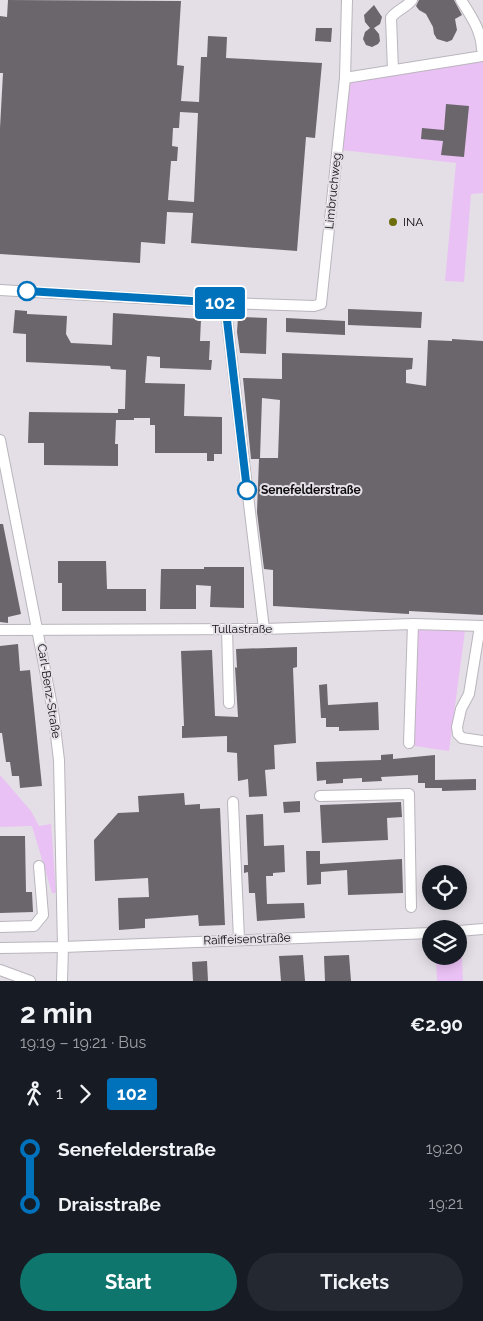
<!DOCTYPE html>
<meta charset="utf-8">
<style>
body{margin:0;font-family:Raleway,sans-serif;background:#242831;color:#f1f3f6;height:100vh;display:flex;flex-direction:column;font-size:19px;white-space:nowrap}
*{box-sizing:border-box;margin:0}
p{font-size:16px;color:#9ea1a6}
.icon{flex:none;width:28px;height:28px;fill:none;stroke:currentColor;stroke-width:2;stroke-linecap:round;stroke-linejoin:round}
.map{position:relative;height:981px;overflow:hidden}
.panel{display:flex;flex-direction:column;background:#171b24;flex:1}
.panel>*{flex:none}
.badge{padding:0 10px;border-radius:4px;font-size:18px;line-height:32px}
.fabs{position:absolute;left:422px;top:865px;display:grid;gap:10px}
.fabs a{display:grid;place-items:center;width:45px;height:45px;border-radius:50%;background:#171b24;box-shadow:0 2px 12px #0003;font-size:25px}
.map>.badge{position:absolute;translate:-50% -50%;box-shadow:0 0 0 2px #fff}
.legs{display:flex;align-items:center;gap:8px;height:55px;padding:0 20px;font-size:16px}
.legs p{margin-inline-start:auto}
.summary{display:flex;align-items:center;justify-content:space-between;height:85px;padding:0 20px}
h1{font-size:28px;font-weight:700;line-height:38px}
.primary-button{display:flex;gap:10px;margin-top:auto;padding:10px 20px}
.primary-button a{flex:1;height:58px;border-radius:30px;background:#0f766e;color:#fff;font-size:20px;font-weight:700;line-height:58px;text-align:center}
.primary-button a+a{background:#242831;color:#f1f3f6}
ul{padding:0 20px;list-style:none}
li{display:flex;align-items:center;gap:18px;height:55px;font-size:19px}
li i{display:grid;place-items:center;width:8px;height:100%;margin:0 6px;background:currentColor}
li i::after{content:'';width:12px;height:12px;margin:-6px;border:4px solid;border-radius:50%;background:#171b24}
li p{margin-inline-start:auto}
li:first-child i{background:linear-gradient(#0000 50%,currentColor 0)}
li:last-child i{background:linear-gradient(currentColor 50%,#0000 0)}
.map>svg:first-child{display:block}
</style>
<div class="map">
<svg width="483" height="981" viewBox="0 0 483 981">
<rect width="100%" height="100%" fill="#e4dfe6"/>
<g fill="#eac1f4">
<polygon points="483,60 483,193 471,194 464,282 445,281 456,163 342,150 351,79"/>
<polygon points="415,630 465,631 449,751 415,746"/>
<polygon points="0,775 31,811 39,826 51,824 56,893 52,893 32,826 0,827"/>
<polygon points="459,940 461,940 463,981 437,981 436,956 459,956"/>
</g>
<g fill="#6a666c" fill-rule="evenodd">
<path d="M8 0 181 1 177 65 184 66 181 101 199 102 201 57H207L208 36 227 37 226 58 322 63 315 138 306 137 297 251 191 243 193 213 167 212 165 244 141 242 140 263 0 254V128L3 73H0V16L7 17ZM180 112 198 113 194 202 168 200 171 161H177L178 147 172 146 173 128H179Z"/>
<polygon points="419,0 454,0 462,15 455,19 457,30 452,40 447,42 437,39 434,34 433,27 426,14 419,10 416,6"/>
<polygon points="374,5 382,17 380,24 374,28 379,34 380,41 378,44 372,47 366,45 363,39 365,32 370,28 365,22 364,15"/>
<polygon points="316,28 332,28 331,42 315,41"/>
<polygon points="446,104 469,106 464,157 441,155 443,141 421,139 422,128 444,130"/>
<polygon points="348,309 422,312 421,328 348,325"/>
<polygon points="15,310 27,311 27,314 67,316 66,334 71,343 112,345 113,313 201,319 200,341 210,341 209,360 212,360 211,370 160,368 160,357 147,356 145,383 185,384 184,416 222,417 222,454 214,454 214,461 207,461 207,453 155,453 155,425 150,425 150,418 134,418 134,420 116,420 115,444 118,444 118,466 44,465 44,443 28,443 29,412 118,413 118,409 125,409 126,370 111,369 110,366 26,362 26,334 13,333"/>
<polygon points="238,317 267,318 266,354 240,353 237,332"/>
<polygon points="286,318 345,321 345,335 286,332"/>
<path d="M452 339 483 341V615L409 611V614L273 606V570L264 569 257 512 259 459H251L243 378 282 379V353L413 358 412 369 406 370V383L426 386 428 340 452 341ZM262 398 280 400 278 458H260Z"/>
<polygon points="0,524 3,524 21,614 8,617 8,623 0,622"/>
<polygon points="58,561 106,561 107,589 146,589 146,611 62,611 62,583 58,583"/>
<polygon points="204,567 244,567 244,608 210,607 211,586 196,585 196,609 160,609 161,569 204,569"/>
<polygon points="18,644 20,671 30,670 42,786 20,788 19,776 12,776 10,762 6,762 2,733 0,733 0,646"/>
<polygon points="297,647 297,667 293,668 296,743 274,745 275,769 265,770 267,796 249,797 248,779 238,781 237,753 227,752 227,736 182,738 182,726 184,726 181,651 212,650 215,716 238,717 235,667 237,668 236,649"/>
<polygon points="327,684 328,705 378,702 379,730 339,731 339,727 326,727 326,718 321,718 319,685"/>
<polygon points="393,754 393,759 435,755 435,780 476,779 476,790 442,791 442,788 425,788 425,783 418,783 418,775 381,777 382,781 362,782 362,778 343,779 343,783 326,784 326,780 317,781 316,762 381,760 381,755"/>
<polygon points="184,793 185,805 200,804 200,809 220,808 225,925 199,926 198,915 145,919 145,928 119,930 118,898 149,897 148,878 95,881 94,840 118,813 139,812 138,796"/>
<polygon points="300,801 300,812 284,813 283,802"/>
<polygon points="401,802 402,817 387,818 388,840 322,843 320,805"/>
<polygon points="263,814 264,846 284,845 285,872 273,873 273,876 266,876 267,904 304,903 305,918 257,921 255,893 249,893 248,872 244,873 244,865 248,865 246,815"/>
<polygon points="0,836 25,836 26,892 32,892 33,912 0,913"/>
<polygon points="306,851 320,851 320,864 402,859 403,893 348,895 347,870 321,872 321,884 307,885"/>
<polygon points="303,955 305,981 281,981 279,956"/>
<polygon points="349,955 351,981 325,981 324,956"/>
<polygon points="207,961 208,981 193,981 192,962"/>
</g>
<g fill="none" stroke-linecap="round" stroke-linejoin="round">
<g stroke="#bab5bc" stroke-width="12">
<g id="minor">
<path d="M461 0C471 16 481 30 482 49"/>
<path d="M393 70 391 18C396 10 406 8 412 0"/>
<polyline points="345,78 483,56"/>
<polyline points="0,290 225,303 314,306 321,304 345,78 347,0"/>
<polyline points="225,303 264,629"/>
<polyline points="0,440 53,711 59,760 63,947 62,981"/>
<polyline points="480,626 469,694 461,709 457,727 458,734 462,738 483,741"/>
<polyline points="227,629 229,703"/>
<polyline points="0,630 264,629 413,624 483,626"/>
<polyline points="409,743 413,624"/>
<polyline points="320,796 409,794 411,907"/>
<polyline points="233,802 239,939"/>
<polyline points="0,927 34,926 43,915 39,866"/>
<polyline points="459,931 483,929"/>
<polyline points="0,948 63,947 431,933"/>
<polyline points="0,970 30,981"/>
</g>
</g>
<use href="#minor" stroke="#fff" stroke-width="10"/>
</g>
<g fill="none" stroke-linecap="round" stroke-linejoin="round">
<g stroke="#fff" stroke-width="11">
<polyline id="line-1" points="27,291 225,303 247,490"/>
</g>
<use href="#line-1" stroke="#0072bc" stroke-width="8"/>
</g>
<circle fill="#6d6d0d" stroke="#e4dfe6" stroke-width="2" cx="393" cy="222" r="5"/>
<g fill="#fff" stroke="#0072bc" stroke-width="2.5">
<circle cx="27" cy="291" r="9"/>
<circle cx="247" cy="490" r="9"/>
</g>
<g text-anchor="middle" stroke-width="4" stroke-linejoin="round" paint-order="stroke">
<g font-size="12" fill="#0d0b0d" stroke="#e4dfe6">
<text transform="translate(333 191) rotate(-84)" y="4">Limbruchweg</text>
<text x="242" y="633">Tullastraße</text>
<text transform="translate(49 691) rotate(81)" y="4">Carl-Benz-Straße</text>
<text transform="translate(247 939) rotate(-2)" y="4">Raiffeisenstraße</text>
</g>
<g font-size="12" fill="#0d0b0d" stroke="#e4dfe6" text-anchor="start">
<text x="403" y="226">INA</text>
</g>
<g font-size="12" font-weight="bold" fill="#0d0b0d" stroke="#e4dfe6" text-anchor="start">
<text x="261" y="494">Senefelderstraße</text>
</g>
</g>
</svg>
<div class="fabs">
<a><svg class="icon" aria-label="locate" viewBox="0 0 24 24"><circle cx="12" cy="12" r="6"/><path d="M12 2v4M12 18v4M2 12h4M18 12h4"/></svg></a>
<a><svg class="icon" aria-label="layers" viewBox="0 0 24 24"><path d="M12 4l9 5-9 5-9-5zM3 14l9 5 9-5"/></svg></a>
</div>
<b class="badge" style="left:220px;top:303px;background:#0072bc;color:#fff">102</b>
</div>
<section class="panel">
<div class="summary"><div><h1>2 min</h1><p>19:19 – 19:21 · Bus</p></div><b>€2.90</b></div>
<div class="legs"><svg class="icon" aria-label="walk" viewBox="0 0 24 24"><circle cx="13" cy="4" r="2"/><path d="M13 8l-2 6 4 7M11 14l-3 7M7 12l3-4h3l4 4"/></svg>1<svg class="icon" aria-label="forward" viewBox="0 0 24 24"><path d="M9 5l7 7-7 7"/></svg><b class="badge" style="background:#0072bc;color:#fff">102</b></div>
<ul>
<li><i style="color:#0072bc"></i><b>Senefelderstraße</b><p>19:20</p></li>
<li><i style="color:#0072bc"></i><b>Draisstraße</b><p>19:21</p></li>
</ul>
<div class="primary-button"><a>Start</a><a>Tickets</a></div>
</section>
